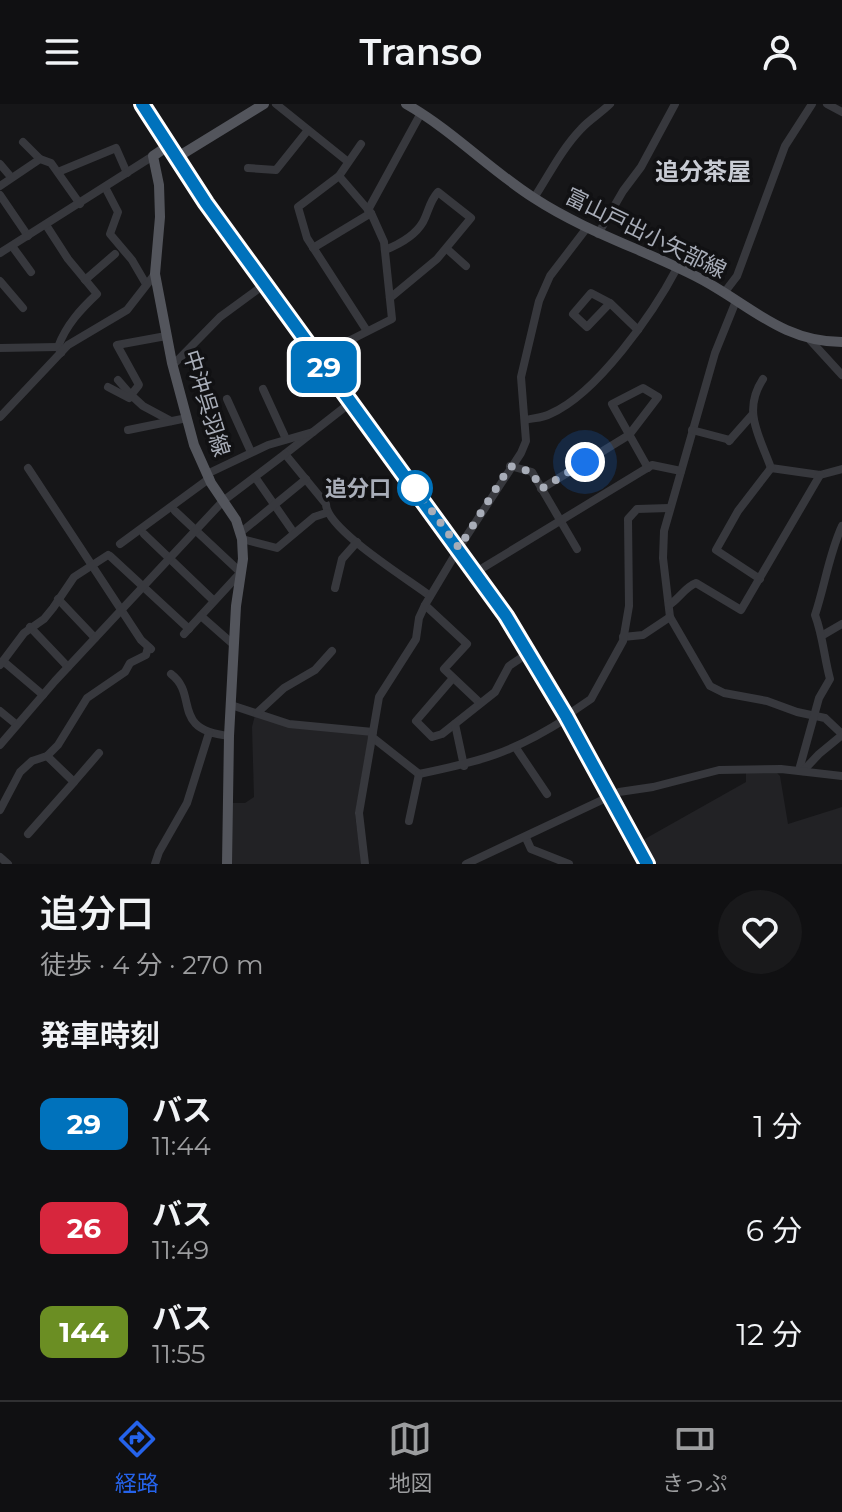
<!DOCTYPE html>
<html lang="ja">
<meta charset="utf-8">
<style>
body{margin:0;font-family:Montserrat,"Noto Sans JP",sans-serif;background:#19191b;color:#f1f3f6;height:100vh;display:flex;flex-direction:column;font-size:30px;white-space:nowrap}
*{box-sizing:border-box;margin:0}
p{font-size:26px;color:#9c9d9f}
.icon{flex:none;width:44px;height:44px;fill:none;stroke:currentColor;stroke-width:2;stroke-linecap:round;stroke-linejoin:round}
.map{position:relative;height:760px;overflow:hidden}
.side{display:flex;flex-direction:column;background:#101012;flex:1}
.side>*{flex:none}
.badge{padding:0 16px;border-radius:12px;font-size:28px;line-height:52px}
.you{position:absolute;width:40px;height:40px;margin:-20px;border:6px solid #fff;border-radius:50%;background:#1a73e8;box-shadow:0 0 0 12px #1a73e833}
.map>.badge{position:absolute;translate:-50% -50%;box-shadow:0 0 0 4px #fff}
h2{padding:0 40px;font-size:30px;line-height:72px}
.round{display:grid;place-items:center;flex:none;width:84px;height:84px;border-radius:42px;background:#19191b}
.summary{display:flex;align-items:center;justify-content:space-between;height:136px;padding:0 40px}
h1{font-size:38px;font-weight:600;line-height:60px}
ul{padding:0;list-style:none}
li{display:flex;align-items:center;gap:24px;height:104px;padding:0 40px}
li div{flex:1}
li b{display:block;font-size:30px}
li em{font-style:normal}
li .badge{min-width:88px;font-weight:700;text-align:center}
header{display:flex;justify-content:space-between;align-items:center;height:104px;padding:0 40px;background:#101012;font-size:36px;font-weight:600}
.menu{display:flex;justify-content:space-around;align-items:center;height:112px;border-top:2px solid #303032;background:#101012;font-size:22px;color:#9c9d9f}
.menu a{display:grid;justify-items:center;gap:4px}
.menu .active{color:#2563eb}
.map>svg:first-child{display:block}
</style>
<header><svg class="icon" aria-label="menu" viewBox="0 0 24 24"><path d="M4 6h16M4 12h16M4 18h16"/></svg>Transo<svg class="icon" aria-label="person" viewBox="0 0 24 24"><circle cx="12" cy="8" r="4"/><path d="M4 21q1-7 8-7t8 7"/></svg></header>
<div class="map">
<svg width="842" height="760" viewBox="0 0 842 760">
<rect width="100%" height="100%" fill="#161618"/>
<g fill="#222225">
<polygon points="255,611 369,631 355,711 362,760 230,760 231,699 245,699 254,693 252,623"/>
<polygon points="746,668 777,669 780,672 788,720 842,703 842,760 655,760 643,736 746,678"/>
</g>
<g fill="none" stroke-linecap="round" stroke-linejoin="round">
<g stroke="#37383d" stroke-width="8">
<polyline points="276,0 347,57"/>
<polyline points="827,0 842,8"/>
<polyline points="23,38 40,55"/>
<polyline points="361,40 339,72 298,103 307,134 367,227"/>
<polyline points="0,60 11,73"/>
<polyline points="248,64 276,66 308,26"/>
<polyline points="58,68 116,44 127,69"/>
<polyline points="0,82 40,55 51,59 80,100"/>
<polyline points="105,83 118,108 110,130 132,156 146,180"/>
<polyline points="0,91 28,132"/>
<path d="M534 94C549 71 561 46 581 25 589 16 601 9 610 0"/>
<polyline points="368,106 421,9"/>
<path d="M46 121 68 155 97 190C81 205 66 221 58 243L61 249"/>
<polyline points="598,130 623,87 641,63 675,0"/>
<polyline points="12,142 31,168"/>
<polyline points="313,144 371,109"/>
<polyline points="447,145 466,162"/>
<path d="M385 146C400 140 415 132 423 118 429 107 429 98 438 88L471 114 437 155 390 194"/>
<polyline points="0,149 153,52"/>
<polyline points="85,176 115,150"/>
<polyline points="0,177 23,204"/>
<polyline points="724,189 737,172 785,42 812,0"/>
<polyline points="736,197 715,249 664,427 663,454 670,513 710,582 724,589 767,597 797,608 825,614 842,630"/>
<polyline points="610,199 587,223 573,210 591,189 610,199 638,226"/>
<polyline points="810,236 842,271"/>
<polyline points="0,244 58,243"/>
<polyline points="317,253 392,215 384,138 371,109 339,72"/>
<polyline points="173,261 220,213 265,180"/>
<path d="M763 275C742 307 759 331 771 364"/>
<polyline points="118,276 131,291 139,281 117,241 166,232"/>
<polyline points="108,283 129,294 131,291 143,302 171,317"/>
<polyline points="263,285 286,335"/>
<polyline points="227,295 251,348"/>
<polyline points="0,313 68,241 127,206 155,170"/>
<path d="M525 316C533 314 543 314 550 310 597 290 654 208 677 164"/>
<polyline points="128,326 187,314"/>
<polyline points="692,326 730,336"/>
<path d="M313 328 285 350 326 400C326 425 408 475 430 492"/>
<polyline points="729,337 752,311"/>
<polyline points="510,362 532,368 577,445"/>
<polyline points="28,364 141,536 151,545"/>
<polyline points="771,364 820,371 842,365"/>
<polyline points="209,369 268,341 313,328 350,299"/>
<polyline points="255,373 294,429"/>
<polyline points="541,385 629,331 658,293 643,284 612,300 648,364"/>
<polyline points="175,407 238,466 242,467 184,530"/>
<polyline points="240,429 306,375"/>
<polyline points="144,430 214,497"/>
<polyline points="242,435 277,444 314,413 326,409"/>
<polyline points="120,440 210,374"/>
<polyline points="110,452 189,525"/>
<polyline points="476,468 652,361 681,367"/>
<polyline points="760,475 716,446 738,407 771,364"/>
<polyline points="335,484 342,455 357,438"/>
<polyline points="58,495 95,534"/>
<polyline points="425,501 467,540 444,565 480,599"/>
<path d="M669 501C679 495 685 483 696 479L741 506 820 371"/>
<polyline points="201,512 234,541"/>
<polyline points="30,523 68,563"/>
<polyline points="823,531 842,520"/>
<polyline points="623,533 643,531 670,513"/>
<polyline points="3,557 43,591"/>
<polyline points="0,561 24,529 44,515 53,504 74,473 108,451"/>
<path d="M171 570C199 591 170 626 229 632"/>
<polyline points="453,574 416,617 432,633 442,630 495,588 509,562 530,548"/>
<polyline points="231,601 289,620 373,628"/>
<polyline points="0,607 17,621"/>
<polyline points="257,609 284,584 315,566 332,547"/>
<polyline points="566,612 591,595 623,537 629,502 628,415 637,405 669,404"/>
<polyline points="455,620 464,662"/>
<polyline points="372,633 419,670"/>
<polyline points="0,641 55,577 223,397 285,350"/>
<polyline points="516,644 547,690"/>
<path d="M799 666 819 594 830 575C824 553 823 532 815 511 825 481 829 450 842 422"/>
<polyline points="803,667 819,650 842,631"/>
<path d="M419 670C482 657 512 649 567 614"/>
<polyline points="74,678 99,649"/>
<polyline points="0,706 20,668 32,657 47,652 58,641 87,594 125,568 130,559 146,551 148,543"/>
<polyline points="409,717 419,670"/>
<polyline points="28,730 74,678 47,652"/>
<polyline points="526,734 531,745 569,760"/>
<polyline points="0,753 8,760"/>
<polyline points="155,760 159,748 187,699 209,629"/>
<polyline points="365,760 359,709 379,593 416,535 419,514 425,501 462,439 521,349 526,337 521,273 539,197 550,172 586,125"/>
<polyline points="466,760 619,688 653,683 719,666 781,665 842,672"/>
</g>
<g stroke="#53555c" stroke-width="10">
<polyline points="142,0 206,99 506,512 566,612 647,760"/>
<path d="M406 0C452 26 490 66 534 94 586 128 645 146 699 174 749 200 782 238 842 238"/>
<polyline points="168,42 153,52 159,81 160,113 155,170 172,259 194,341 211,379 236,416 242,435 243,455 236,502 229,632 227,760"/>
<polyline points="176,54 264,0"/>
</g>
</g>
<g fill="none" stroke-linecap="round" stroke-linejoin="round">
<g stroke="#fff" stroke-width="18">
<polyline id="line" points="142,0 206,99 506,512 566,612 647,760"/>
</g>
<use href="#line" stroke="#0072bc" stroke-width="12"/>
<polyline stroke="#a8adb8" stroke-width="8" stroke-dasharray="0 14.4" points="415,384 459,444 510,362 532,368 541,385 585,358"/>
</g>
<circle fill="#fff" stroke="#0072bc" stroke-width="4" cx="415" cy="384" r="16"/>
<g text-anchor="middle" stroke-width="7" stroke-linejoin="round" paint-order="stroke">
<g font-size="22" fill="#a8adb8" stroke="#111113">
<text transform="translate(646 129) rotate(26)" y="8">富山戸出小矢部線</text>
<text transform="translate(207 299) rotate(73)" y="8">中沖呉羽線</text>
</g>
<g font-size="22" font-weight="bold" fill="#a8adb8" stroke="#111113" text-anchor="end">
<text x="391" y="392">追分口</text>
</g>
<g font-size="24" font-weight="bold" fill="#c9ccd4" stroke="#111113">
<text x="703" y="76">追分茶屋</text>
</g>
</g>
</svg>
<div class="you" style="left:585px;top:358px"></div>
<b class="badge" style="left:324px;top:263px;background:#0072bc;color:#fff">29</b>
</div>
<section class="side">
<div class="summary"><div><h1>追分口</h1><p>徒歩 · 4 分 · 270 m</p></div><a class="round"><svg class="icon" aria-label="heart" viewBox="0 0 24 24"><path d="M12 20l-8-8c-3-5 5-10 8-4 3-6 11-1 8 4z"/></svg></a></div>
<h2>発車時刻</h2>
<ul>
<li><span class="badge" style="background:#0072bc;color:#fff">29</span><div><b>バス</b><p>11:44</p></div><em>1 分</em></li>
<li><span class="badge" style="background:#d7263d;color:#fff">26</span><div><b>バス</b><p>11:49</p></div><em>6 分</em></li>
<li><span class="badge" style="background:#6b8e23;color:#fff">144</span><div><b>バス</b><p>11:55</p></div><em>12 分</em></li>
</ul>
</section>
<nav class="menu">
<a class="active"><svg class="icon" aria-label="directions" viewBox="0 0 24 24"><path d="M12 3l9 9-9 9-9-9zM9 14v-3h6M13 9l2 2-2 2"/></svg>経路</a>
<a><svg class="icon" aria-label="map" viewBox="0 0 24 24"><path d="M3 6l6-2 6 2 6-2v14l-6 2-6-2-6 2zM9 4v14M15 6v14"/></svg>地図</a>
<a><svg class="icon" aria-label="tickets" viewBox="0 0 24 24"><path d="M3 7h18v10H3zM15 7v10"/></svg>きっぷ</a>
</nav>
